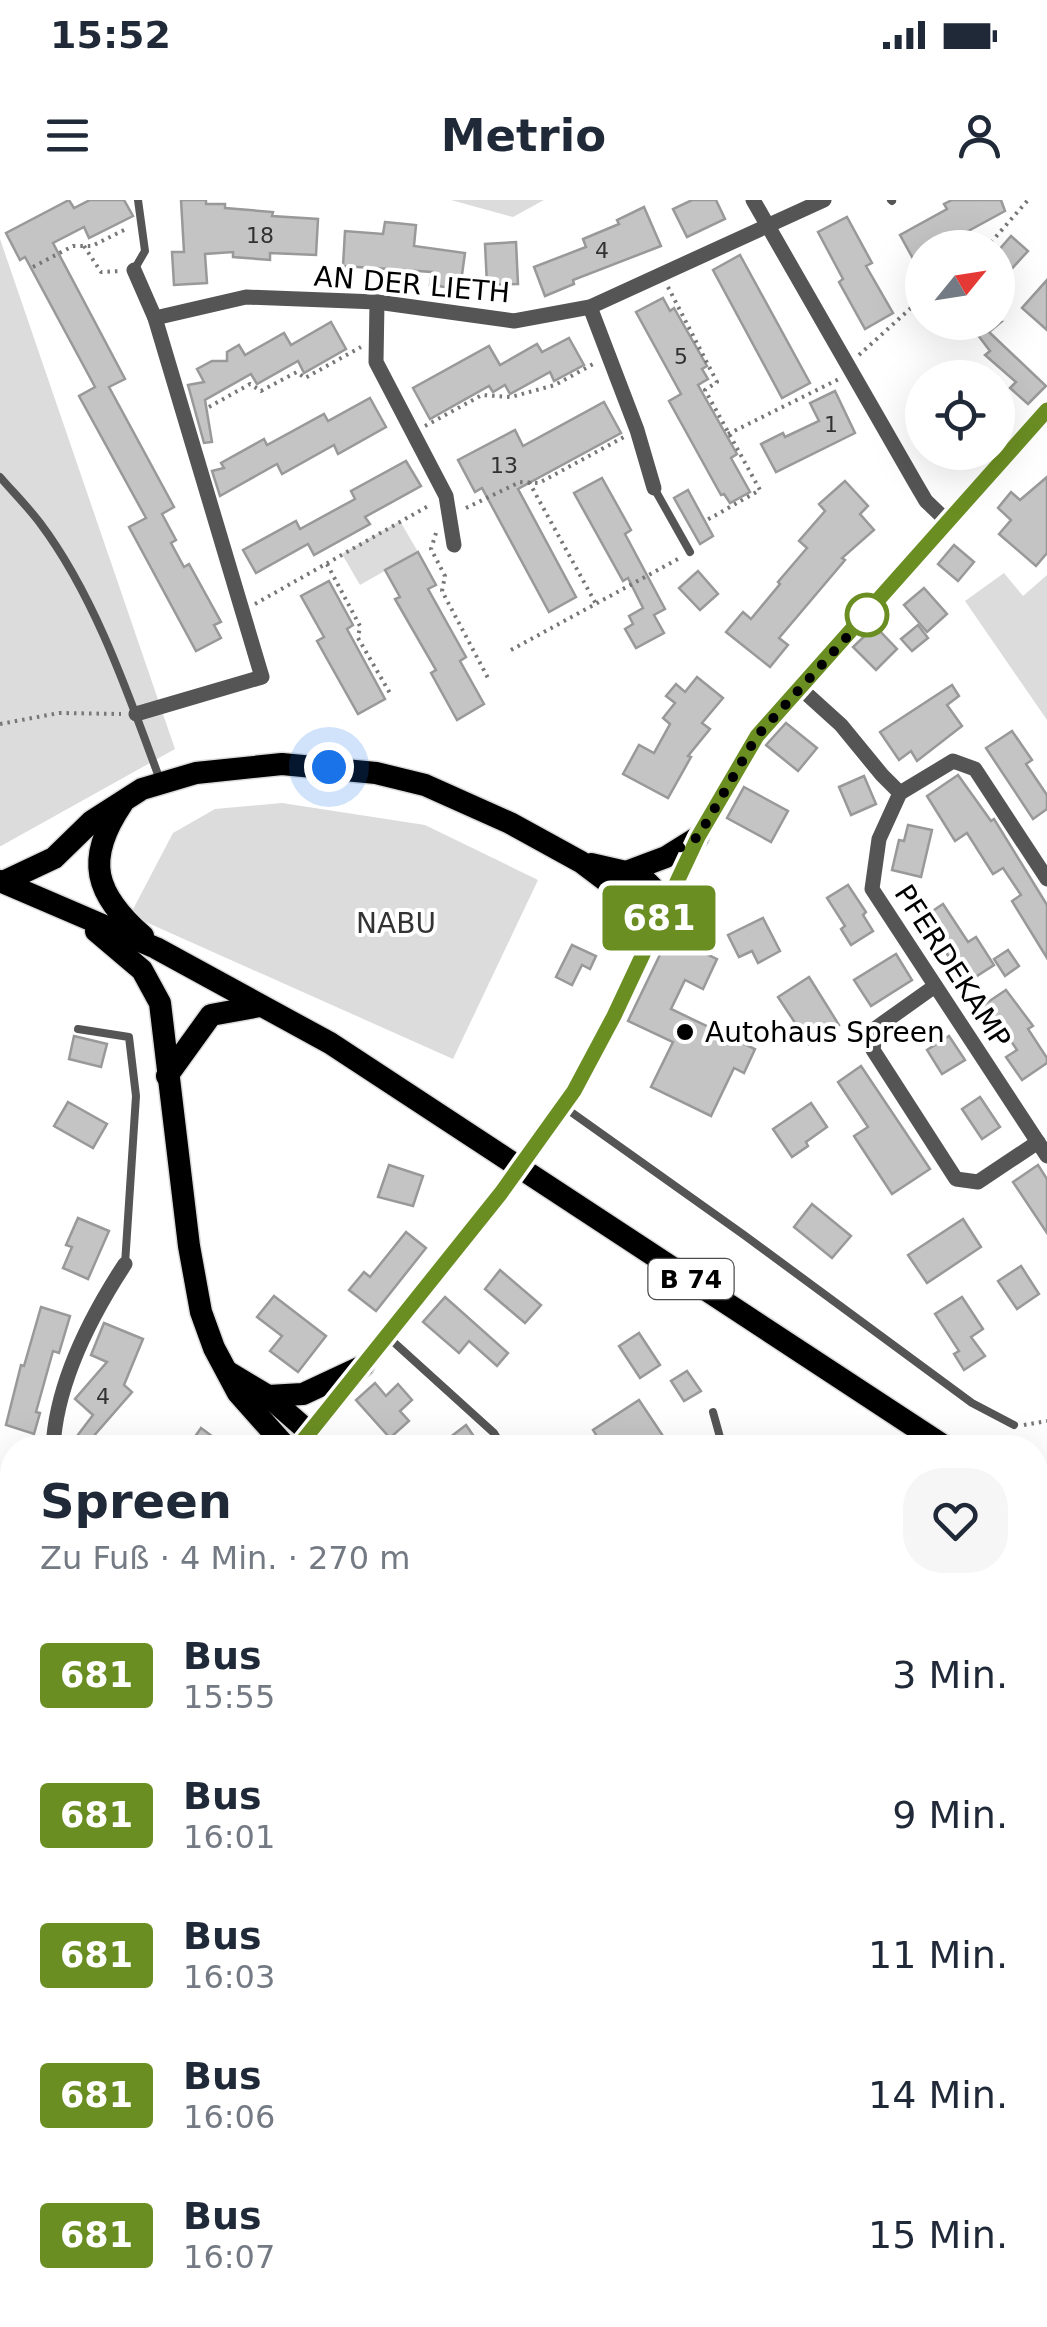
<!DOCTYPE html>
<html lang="de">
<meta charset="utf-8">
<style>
body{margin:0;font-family:"DejaVu Sans",sans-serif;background:#f6f6f7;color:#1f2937;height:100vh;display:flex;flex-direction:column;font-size:38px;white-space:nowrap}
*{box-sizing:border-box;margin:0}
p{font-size:32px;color:#747a83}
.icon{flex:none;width:55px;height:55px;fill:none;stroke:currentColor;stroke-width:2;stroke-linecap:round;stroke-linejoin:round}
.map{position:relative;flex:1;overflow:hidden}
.drawer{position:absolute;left:0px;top:1235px;width:1048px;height:892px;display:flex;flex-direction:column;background:#fff;border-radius:40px 40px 0 0;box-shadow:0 10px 40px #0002}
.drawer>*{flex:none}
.badge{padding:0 20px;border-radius:8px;font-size:35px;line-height:65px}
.needle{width:65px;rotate:60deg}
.controls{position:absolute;left:905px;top:30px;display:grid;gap:20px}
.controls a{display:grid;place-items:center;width:110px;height:110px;border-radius:50%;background:#fff;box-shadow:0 10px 40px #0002;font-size:50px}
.you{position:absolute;width:50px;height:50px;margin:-25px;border:8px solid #fff;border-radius:50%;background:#1a73e8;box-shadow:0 0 0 15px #1a73e833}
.map>.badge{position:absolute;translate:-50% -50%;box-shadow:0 0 0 5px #fff}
.round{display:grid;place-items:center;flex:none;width:105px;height:105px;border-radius:40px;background:#f6f6f7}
.head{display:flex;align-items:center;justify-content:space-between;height:170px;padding:0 40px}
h1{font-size:48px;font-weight:800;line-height:75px}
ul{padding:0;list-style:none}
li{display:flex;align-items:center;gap:30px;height:140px;padding:0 40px}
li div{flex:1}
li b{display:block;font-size:38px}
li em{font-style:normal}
li .badge{min-width:110px;font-weight:700;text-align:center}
.status{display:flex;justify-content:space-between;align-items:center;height:70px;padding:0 50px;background:#fff;direction:ltr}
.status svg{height:28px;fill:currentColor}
header{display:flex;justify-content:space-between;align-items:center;height:130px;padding:0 40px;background:#fff;font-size:45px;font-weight:800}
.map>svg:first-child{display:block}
</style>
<div class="status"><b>15:52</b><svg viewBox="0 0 49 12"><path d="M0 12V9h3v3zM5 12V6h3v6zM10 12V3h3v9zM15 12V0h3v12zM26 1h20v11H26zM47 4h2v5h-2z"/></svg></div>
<header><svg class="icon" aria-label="menu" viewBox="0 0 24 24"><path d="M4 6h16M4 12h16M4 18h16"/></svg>Metrio<svg class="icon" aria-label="person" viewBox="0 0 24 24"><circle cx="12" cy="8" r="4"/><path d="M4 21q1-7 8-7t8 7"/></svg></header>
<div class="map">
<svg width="1047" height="2127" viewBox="0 0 1047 2127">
<rect width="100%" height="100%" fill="#fff"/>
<g fill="#dcdcdc">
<polygon points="451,0 544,0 513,17"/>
<polygon points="0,39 175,549 1,646 0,646"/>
<polygon points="400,321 418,352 360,385 342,354"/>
<polygon points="1004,373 1023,396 1047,375 1047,520 965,401"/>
<polygon points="282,603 425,625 538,680 453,859 130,715 173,633 215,609"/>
</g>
<g fill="#c4c4c4" stroke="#999" stroke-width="2.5">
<polygon points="69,0 74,8 90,0 124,0 133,16 89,38 84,27 53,43 125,179 109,187 174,307 162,314 176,340 171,343 184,367 189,364 221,422 214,425 221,438 196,451 129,327 146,318 79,196 95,187 25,57 20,60 6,33"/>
<polygon points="181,0 206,0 206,4 225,4 225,8 273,12 272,16 318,19 316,55 270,53 270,60 233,57 233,52 205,54 207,83 174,85 172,52 184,52"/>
<polygon points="692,0 716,0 725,19 687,37 673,9"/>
<polygon points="952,0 1001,0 1005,11 961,35 964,41 952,48 922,48 922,75 900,35 947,9 944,4"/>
<polygon points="644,7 661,46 573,80 574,84 545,96 534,67 586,47 583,39 619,24 617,20"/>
<polygon points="847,17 872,63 866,66 893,113 865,129 839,82 843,79 818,32"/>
<polygon points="385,22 416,25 414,46 465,53 460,89 430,85 432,72 343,66 345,31 383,34"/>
<polygon points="1011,36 1028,51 1007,74 998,65 998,51"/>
<polygon points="516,42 518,84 487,85 485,44"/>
<polygon points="740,55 810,183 782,198 713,70"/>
<polygon points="1047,80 1047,130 1022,108"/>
<polygon points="663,98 670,111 674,108 707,166 702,169 708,179 698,185 737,254 731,258 750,292 730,303 724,294 721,295 669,201 681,194 636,112"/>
<polygon points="331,122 346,149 304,173 298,161 257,184 251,174 205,200 212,242 204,243 188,185 204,182 197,169 212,161 227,161 227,152 239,145 245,155 284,133 291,145"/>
<polygon points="968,122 1001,122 989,132 1046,186 1028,204 1010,188 1016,182 985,155 990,151"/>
<polygon points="569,138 584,165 554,181 550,172 510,194 505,185 493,192 489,186 430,219 413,188 489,146 500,165 537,144 542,152"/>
<polygon points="835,191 855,233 776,272 761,244 783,233 785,237 819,221 810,203"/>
<polygon points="370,198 386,227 338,254 334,245 282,274 277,264 220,296 212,271 224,268 221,263 264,239 267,245 324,214 328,221"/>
<polygon points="604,202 621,233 518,289 576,397 549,412 482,288 475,292 458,260 515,230 523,246"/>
<polygon points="406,261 421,286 365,317 370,324 314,355 308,344 256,373 243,350 296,321 300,329 355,299 351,291"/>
<polygon points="1047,277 1047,353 1036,366 999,334 1011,320 998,308 1011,292 1020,300"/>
<polygon points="602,278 631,330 625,334 665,409 654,415 664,433 636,448 625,429 633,424 629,416 643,408 628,378 623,381 574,293"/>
<polygon points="845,281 868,306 860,314 874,330 842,358 845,360 779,438 788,445 770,467 726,432 743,412 751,419 780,384 778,382 807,348 799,341 825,311 819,304"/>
<polygon points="688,290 713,336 700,344 674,298"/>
<polygon points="954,345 974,362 958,381 938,364"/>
<polygon points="418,352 436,385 428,389 466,457 460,461 484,504 457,520 431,473 436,470 395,399 400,397 385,370"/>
<polygon points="698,371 718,394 700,410 679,388"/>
<polygon points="329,381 353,425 347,429 385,499 358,514 317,441 324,437 301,396"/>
<polygon points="924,388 947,414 927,432 904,405"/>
<polygon points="918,425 928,438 912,451 901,439"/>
<polygon points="875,426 897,449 876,470 853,447"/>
<polygon points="697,477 723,498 702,523 710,529 688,556 691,557 668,598 623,574 639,545 654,553 670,524 663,518 675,503 666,496 676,484 685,492"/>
<polygon points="952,485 959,496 947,505 962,526 917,561 911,551 899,560 880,532"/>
<polygon points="786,523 817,548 798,571 766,545"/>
<polygon points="1012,531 1032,560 1026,564 1047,595 1047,609 1033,619 986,548"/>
<polygon points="958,575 991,621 994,619 1047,705 1047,758 1012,701 1021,695 1003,668 993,674 967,633 955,641 927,596"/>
<polygon points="864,576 876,604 851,615 839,587"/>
<polygon points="744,587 788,611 771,642 727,618"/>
<polygon points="908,625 932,630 921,677 892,670 899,640 904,641"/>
<polygon points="848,685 866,712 863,715 873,731 851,745 841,729 845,726 827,698"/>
<polygon points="943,704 968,742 976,737 994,765 966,783 936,737 932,740 919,720"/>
<polygon points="763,718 780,751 758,763 752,751 739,757 728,735"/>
<polygon points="669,736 717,759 703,789 685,780 671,809 755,849 744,873 734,868 711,916 651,887 673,842 628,821"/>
<polygon points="572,745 596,756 590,769 582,765 572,785 556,777"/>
<polygon points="1008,750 1019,766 1005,776 994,759"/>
<polygon points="896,754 912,780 871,806 854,780"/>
<polygon points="809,777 839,825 809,844 778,797"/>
<polygon points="1006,790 1033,826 1028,829 1047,858 1047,863 1022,880 1006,857 1017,850 1001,826 994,831 979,808"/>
<polygon points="74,836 107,844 101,867 69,859"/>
<polygon points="949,836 965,860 942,874 927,850"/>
<polygon points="861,866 930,969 892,994 854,936 868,927 838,882"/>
<polygon points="980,897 1000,927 982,939 962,909"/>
<polygon points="68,902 107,924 93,948 54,926"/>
<polygon points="811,903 827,927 806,942 808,946 792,957 773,929"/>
<polygon points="389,965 423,976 413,1006 378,997"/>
<polygon points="1038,965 1047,979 1047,1033 1013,982"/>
<polygon points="812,1004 851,1036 832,1058 794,1027"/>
<polygon points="78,1018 109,1031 88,1079 63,1068 72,1047 66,1045"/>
<polygon points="963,1019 981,1047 927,1083 908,1055"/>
<polygon points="406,1032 426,1048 376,1111 349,1090 364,1072 370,1077"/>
<polygon points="1021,1066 1039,1094 1017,1109 998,1081"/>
<polygon points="500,1070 541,1105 525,1123 485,1089"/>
<polygon points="274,1096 326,1136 298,1172 270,1151 282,1136 257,1117"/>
<polygon points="445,1097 508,1153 497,1166 469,1141 459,1153 423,1122"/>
<polygon points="962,1097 983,1129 971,1137 985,1156 964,1170 954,1154 959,1151 935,1114"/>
<polygon points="41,1107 70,1116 59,1153 53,1151 36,1212 40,1213 34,1234 6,1225 21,1165 24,1166"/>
<polygon points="104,1123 143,1139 124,1185 132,1192 92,1238 105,1248 68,1248 93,1215 75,1199 107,1162 91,1155"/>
<polygon points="639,1133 660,1165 640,1178 619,1146"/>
<polygon points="687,1171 701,1191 684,1201 671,1181"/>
<polygon points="375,1183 386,1196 398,1184 412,1200 400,1211 409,1221 390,1238 356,1200"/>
<polygon points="639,1200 671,1248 604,1248 593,1230"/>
<polygon points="466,1225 482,1248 436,1248"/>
<polygon points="201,1228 228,1248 187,1248"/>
</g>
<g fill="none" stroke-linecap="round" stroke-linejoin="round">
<g stroke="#dbdbdb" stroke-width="25">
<g id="primary">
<path d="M122 604C84 660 95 694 143 736"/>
<polyline points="591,664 626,672 666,657 698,637"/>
<polyline points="626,672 642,677 667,702"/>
<polyline points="0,681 156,748 330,843 947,1248"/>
<polyline points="3,682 54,658 92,621 142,589 196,573 282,564 376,573 425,585 510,623 581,662 630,699 660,717"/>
<polyline points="96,731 142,770 160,803 189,1046 201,1112 214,1148 238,1193 287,1248"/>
<polyline points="167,876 211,815 260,806"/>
<polyline points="228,1172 268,1196 309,1232"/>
<polyline points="268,1196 303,1194 363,1166"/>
<polyline points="1035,1321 1047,1332"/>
</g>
</g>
<g stroke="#777" stroke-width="4" stroke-dasharray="2.5 5" stroke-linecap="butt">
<polyline points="84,46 101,72 120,71"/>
<polyline points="986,48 1028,0"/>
<polyline points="33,67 73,46 92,46 128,28"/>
<polyline points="668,87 717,182 705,190 760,290 707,320"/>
<polyline points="859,155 922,98"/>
<polyline points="209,207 250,184 261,191 297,172 305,178 361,147"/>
<polyline points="425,226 482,195 511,197 555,185 595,163"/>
<polyline points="728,234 839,179"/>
<polyline points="529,282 596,404"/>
<polyline points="466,308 520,282 539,283 624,237"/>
<polyline points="436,333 431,349 445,376 442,391 488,478"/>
<polyline points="327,364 360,426 358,438 391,495"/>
<polyline points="255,404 430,305"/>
<polyline points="511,450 678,359"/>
<polyline points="0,524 59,513 121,514"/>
<polyline points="1024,1225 1047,1221"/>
<polyline points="1035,1481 1047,1475"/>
<polyline points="1035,1595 1047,1617"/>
<polyline points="0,1802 12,1801"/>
<polyline points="1035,1902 1047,1929"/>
<polyline points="1035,1920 1047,1913"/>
<polyline points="1035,2114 1043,2127"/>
<polyline points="936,2115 943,2127"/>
<polyline points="514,2127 533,2115"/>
</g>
<g stroke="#555" stroke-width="8">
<polyline points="891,0 892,1"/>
<polyline points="134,70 145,51 138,0"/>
<path d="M0 277C13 292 28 307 40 323 95 396 129 496 160 580"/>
<polyline points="654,288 690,352"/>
<polyline points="78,829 129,837 136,896 125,1064"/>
<polyline points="564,907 744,1035 972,1203 1014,1225"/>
<polyline points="388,1137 494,1233 503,1248"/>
<polyline points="713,1212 723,1248"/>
<polyline points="1035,1438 1047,1447"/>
<polyline points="0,1489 12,1501"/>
</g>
<g stroke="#555" stroke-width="15">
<polyline points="753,0 916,284 926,301 948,322"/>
<polyline points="134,70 155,118 262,477 136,514"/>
<polyline points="377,102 376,162 446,296 454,345"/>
<polyline points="590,107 637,230 654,288"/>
<polyline points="155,118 246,97 377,102 514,121 590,107 824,0"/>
<polyline points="799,487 841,525 882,575 900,593"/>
<polyline points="1047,679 975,569 953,561 900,593 879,639 872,689 1047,956"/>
<polyline points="935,786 876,828 873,850 956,979 978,982 1038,942"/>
<path d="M53 1248C56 1184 91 1116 125 1064"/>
<polyline points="1035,1740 1047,1724"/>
<polyline points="1035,1859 1047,1885"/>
<polyline points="0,1998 12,1997"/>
<polyline points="480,2115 488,2127"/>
<polyline points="823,2115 830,2127"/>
<polyline points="422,2127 444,2115"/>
</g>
<g stroke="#555" stroke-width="18">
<polyline points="540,941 591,862 698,637 757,536 1047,209"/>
<polyline points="297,1248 501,993"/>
<polyline points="0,1583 12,1576"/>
</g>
<use href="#primary" stroke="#000" stroke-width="22"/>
<polyline stroke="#555" stroke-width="18" points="501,993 540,941"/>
</g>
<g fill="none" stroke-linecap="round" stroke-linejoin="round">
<g stroke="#fff" stroke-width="22">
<polyline id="line" points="297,1248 501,993 574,891 614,816 698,637 757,536 1047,210"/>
</g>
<use href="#line" stroke="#6b8e23" stroke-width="15"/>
<polyline stroke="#000" stroke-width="10" stroke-dasharray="0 18" points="329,567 376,573 425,585 510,623 581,662 626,672 648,666 698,637 757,536 877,404 867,415"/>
</g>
<circle fill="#fff" stroke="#6b8e23" stroke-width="5" cx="867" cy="415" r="20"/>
<circle fill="#000" stroke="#fff" stroke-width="4" cx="685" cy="832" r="10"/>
<g text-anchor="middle" stroke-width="8" stroke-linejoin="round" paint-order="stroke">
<g font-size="22" fill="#313131">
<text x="260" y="43">18</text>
<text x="602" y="58">4</text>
<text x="681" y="164">5</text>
<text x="831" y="232">1</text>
<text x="504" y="273">13</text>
<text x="103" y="1204">4</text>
</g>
<rect fill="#fff" stroke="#4c4c4c" stroke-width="2.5" x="648.5" y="1059" width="85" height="40" rx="8"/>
<g font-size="25" font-weight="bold" fill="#000">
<text x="691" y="1088">B 74</text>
</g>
<g font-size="28" fill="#000" stroke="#fff">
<text transform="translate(412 84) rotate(5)" y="10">AN DER LIETH</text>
<text transform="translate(953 766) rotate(57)" y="10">PFERDEKAMP</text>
</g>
<g font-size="28" fill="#333" stroke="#fff">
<text x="396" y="733">NABU</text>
</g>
<g font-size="28" fill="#000" stroke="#fff" text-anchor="start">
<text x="705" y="842">Autohaus Spreen</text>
</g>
</g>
</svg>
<div class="controls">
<a><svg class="needle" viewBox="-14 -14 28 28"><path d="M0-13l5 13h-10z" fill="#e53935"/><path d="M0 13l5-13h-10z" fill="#747a83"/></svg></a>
<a><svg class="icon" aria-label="locate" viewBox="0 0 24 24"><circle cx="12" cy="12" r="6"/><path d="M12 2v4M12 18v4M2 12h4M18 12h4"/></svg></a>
</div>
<div class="you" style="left:329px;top:567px"></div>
<b class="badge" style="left:659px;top:718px;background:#6b8e23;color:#fff">681</b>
<section class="drawer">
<div class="head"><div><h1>Spreen</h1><p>Zu Fuß · 4 Min. · 270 m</p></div><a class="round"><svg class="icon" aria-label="heart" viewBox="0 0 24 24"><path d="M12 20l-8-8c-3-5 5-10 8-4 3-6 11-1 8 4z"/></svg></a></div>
<ul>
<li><span class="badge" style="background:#6b8e23;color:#fff">681</span><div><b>Bus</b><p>15:55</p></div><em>3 Min.</em></li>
<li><span class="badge" style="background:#6b8e23;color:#fff">681</span><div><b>Bus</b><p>16:01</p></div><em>9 Min.</em></li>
<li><span class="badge" style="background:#6b8e23;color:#fff">681</span><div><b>Bus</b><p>16:03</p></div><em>11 Min.</em></li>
<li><span class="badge" style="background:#6b8e23;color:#fff">681</span><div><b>Bus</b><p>16:06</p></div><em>14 Min.</em></li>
<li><span class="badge" style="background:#6b8e23;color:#fff">681</span><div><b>Bus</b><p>16:07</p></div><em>15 Min.</em></li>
</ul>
</section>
</div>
